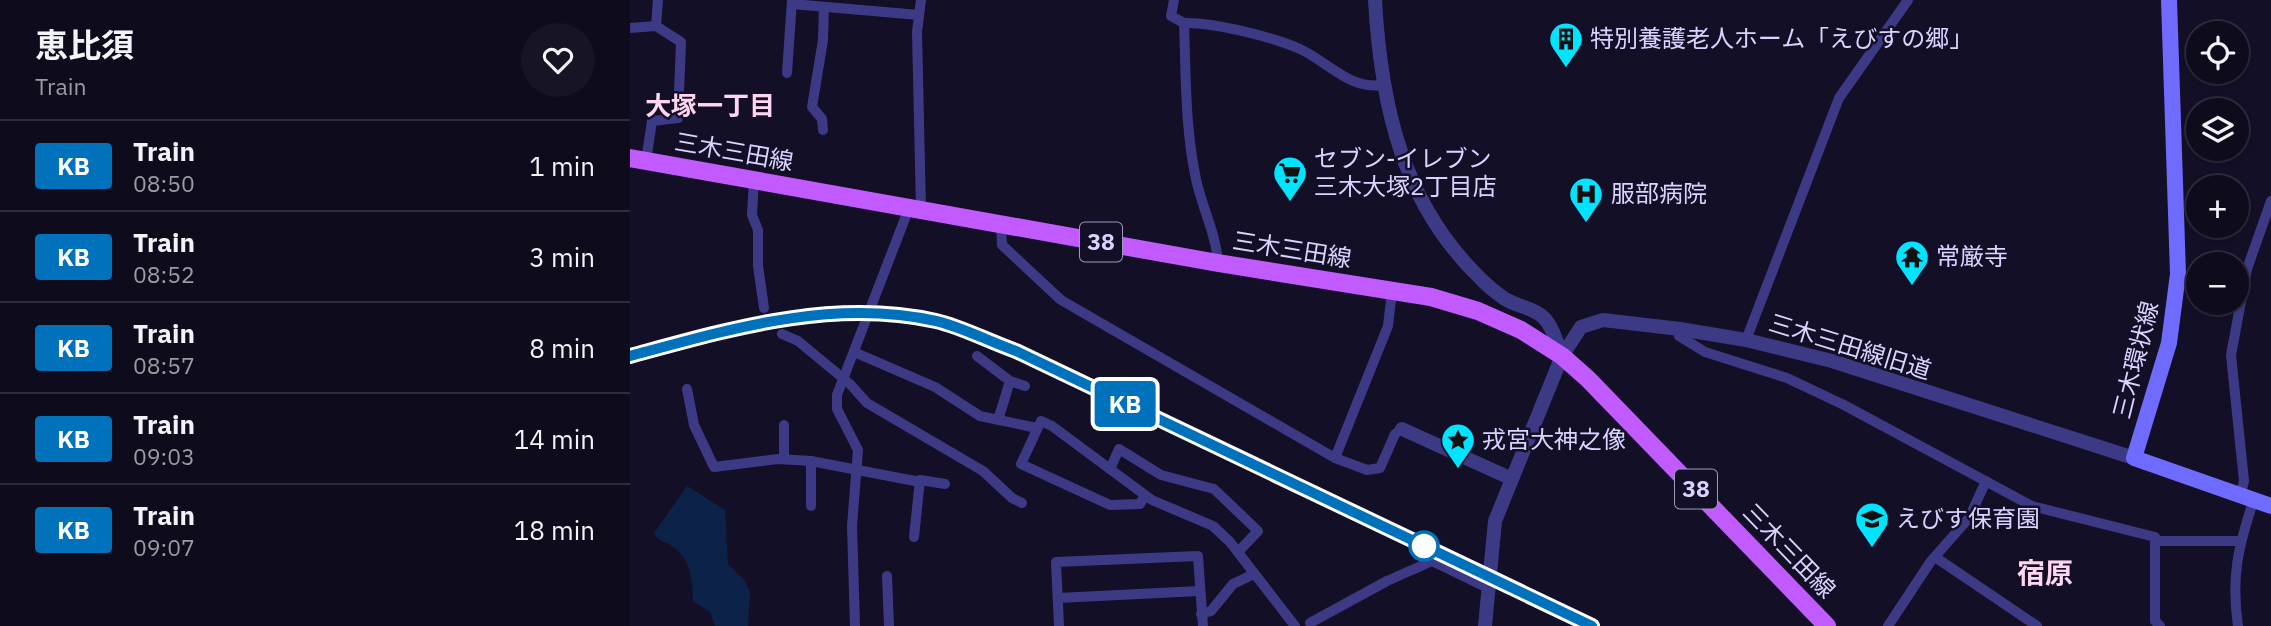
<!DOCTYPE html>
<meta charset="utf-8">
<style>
body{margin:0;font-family:"IBM Plex Sans","Noto Sans JP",sans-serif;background:#171425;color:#f1f3f6;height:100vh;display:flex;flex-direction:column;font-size:26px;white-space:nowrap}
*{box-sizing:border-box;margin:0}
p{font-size:23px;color:#9b9ba3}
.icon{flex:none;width:38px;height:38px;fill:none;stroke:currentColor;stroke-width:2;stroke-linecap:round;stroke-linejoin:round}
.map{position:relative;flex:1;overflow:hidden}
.drawer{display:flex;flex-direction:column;background:#0e0b1c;width:630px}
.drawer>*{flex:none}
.badge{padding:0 14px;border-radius:5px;font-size:24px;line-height:46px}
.controls{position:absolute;left:1556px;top:21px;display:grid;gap:14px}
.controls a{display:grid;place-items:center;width:63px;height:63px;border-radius:50%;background:#0e0b1c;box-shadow:0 2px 5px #0004,0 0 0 2px #2e2b3b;font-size:35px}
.map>.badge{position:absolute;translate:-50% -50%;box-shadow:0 0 0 4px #fff}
.round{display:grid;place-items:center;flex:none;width:74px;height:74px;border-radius:37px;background:#171425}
.summary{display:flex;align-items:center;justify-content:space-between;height:119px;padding:0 35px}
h1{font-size:33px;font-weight:700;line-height:52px}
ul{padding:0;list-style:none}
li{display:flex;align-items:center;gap:21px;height:91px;padding:0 35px;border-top:2px solid #2e2b3b}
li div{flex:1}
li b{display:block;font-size:26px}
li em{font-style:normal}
li .badge{min-width:77px;font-weight:700;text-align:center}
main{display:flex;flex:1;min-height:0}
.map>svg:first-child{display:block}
</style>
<main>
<section class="drawer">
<div class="summary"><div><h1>恵比須</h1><p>Train</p></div><a class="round"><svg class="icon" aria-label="heart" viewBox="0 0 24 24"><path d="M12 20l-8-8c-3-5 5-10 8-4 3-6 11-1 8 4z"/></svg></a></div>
<ul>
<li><span class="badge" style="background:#0072bc;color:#fff">KB</span><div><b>Train</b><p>08:50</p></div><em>1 min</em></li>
<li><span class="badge" style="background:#0072bc;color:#fff">KB</span><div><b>Train</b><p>08:52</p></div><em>3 min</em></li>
<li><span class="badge" style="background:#0072bc;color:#fff">KB</span><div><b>Train</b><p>08:57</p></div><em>8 min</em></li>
<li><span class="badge" style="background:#0072bc;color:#fff">KB</span><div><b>Train</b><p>09:03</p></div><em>14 min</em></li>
<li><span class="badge" style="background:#0072bc;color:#fff">KB</span><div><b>Train</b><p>09:07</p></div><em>18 min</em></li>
</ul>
</section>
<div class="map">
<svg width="1641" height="626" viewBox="0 0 1641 626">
<rect width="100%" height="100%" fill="#130f26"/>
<path fill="#0c2248" d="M57 486 95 510 98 564 115 581 120 592 118 626H85L80 612 63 601C63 582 60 557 42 546 34 541 28 541 24 533Z"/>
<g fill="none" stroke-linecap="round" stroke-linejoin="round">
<g stroke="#3d3a85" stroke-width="10">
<path d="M544 0 541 16 554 23C556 76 555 128 566 179 572 208 586 233 588 263"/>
<polyline points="162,4 289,15"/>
<path d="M554 23C583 22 643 37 670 49 698 62 720 90 753 85"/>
<polyline points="0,28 26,26 28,0"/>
<polyline points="157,73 162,0"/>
<polyline points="193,130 192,119 182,107 193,40 194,7"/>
<polyline points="16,161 22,121 48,118 51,42 26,26"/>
<polyline points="124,180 122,215 128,230 128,266 134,308"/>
<polyline points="291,210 287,32 291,0"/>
<polyline points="371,225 372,245 431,300 705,458 737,470 750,468 765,434 772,429"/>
<polyline points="1050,329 1049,336 1075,352 1157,378 1214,405 1402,506 1525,537 1525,621 1530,626"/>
<polyline points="152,334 168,341 220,384 237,403 353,471 382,498 392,503"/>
<polyline points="1116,340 1209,98 1278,0"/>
<polyline points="224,352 305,387 350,416 407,428"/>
<polyline points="347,356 380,381 395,386"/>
<polyline points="57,389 64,425 84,467 148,459 181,461 290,482"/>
<polyline points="368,420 380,381"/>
<polyline points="705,458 758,326 762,291"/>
<polyline points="154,459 154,425"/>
<polyline points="480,469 489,449 531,475 584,489 628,531 608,552"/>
<polyline points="515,495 510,504 480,505 391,464 411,421 422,426 515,495 522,500 583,526 600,542 665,626"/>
<polyline points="1610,497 1614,481 1601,355 1617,269 1641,201"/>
<polyline points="181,506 181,461"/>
<polyline points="284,537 290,480 315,484"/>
<polyline points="1526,541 1609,541"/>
<polyline points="1305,557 1407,626"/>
<polyline points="257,576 259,626"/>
<polyline points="428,598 569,591"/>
<polyline points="571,614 581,611 603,584 624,574"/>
<polyline points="680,623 757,581 802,561 858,588"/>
<polyline points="225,626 222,526 228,450 207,409 207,395 279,208"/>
<polyline points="429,626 426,562 568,556 573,626"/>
<polyline points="1258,626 1301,561 1339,518 1356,481"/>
<path d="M1608 626C1601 577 1608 548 1623 502"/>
</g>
<g stroke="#3d3a85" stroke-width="14">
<path d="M745 0C751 107 773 206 854 282 860 288 868 294 875 299 886 306 904 308 913 317 923 326 927 344 932 356"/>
<polyline points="772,429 880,478"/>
<polyline points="855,626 865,521 932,356 951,327 973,320 1050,329 1116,340 1202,361 1504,458"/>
</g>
<polyline stroke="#6f6bff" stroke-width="16" points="1539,0 1548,274 1539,343 1504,458 1641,506"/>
<polyline stroke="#c25bff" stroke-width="18" points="0,158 588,263 801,297 848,311 891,330 932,356 958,379 1197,626"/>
<path stroke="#00e5ff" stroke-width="3.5" stroke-dasharray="10 9" stroke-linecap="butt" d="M0 356C100 330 202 298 306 321 333 327 360 341 386 351L962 626"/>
</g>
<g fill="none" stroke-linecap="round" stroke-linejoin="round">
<g stroke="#fff" stroke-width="16">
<path id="line" d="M0 356C100 329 202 298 306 321 332 327 360 342 386 351L962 626"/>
</g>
<use href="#line" stroke="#0072bc" stroke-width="10"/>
</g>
<defs>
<g id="building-pin" transform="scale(1.75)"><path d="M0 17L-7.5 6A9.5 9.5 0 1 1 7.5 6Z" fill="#00e5ff" stroke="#130f26"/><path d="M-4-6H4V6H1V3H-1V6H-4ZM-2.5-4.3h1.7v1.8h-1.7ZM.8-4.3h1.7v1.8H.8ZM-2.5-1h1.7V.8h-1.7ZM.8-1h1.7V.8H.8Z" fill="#111"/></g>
<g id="supermarket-pin" transform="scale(1.75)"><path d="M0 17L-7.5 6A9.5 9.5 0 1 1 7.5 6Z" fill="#00e5ff" stroke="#130f26"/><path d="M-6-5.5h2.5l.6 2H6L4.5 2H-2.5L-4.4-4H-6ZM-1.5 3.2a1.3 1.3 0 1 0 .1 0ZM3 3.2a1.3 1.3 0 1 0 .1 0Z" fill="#111"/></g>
<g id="hospital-pin" transform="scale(1.75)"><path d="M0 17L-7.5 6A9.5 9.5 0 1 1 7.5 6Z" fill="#00e5ff" stroke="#130f26"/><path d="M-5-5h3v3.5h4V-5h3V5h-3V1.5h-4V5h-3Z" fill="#111"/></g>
<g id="temple-pin" transform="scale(1.75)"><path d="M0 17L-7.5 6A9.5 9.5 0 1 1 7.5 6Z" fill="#00e5ff" stroke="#130f26"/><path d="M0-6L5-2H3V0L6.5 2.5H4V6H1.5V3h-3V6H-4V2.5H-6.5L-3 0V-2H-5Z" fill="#111"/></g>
<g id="sight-pin" transform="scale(1.75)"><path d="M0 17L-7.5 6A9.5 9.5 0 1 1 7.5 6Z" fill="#00e5ff" stroke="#130f26"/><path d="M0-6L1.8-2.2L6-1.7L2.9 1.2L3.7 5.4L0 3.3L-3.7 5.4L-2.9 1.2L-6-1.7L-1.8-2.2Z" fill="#111"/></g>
<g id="school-pin" transform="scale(1.75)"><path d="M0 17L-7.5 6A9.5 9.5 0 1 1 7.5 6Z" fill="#00e5ff" stroke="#130f26"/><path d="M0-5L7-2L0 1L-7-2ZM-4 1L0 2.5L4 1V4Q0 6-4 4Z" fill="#111"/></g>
</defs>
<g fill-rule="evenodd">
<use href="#building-pin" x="936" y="39"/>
<use href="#supermarket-pin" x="660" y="173"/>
<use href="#hospital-pin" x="956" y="194"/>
<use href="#temple-pin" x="1282" y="257"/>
<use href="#sight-pin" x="828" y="440"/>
<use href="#school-pin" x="1242" y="519"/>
</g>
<circle fill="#fff" stroke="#0072bc" stroke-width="3.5" cx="794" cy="546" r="14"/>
<g text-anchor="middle" stroke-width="5" stroke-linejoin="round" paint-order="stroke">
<g fill="#130f26" stroke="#9e99be" stroke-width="2">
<rect x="450" y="222.5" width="42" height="39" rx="5"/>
<rect x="1045" y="469.5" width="42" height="39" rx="5"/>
</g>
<g font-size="23" font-weight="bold" fill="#d9d4ff">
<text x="471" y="250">38</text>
<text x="1066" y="497">38</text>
</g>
<g font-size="24" fill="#d9d4ff" stroke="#130f26" text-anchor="start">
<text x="960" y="47">特別養護老人ホーム「えびすの郷」</text>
<text x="684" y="167">セブン-イレブン<tspan x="684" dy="28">三木大塚2丁目店</tspan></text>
<text x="981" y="202">服部病院</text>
<text x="1306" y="265">常厳寺</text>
<text x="852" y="448">戎宮大神之像</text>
<text x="1266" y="527">えびす保育園</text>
</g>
<g font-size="24" fill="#d9d4ff" stroke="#130f26">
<text transform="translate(104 152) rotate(10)" y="8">三木三田線</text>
<text transform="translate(662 250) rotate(9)" y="8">三木三田線</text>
<text transform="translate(1220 347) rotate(17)" y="8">三木三田線旧道</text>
<text transform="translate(1506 360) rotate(-76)" y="8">三木環状線</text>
<text transform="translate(1159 551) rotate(46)" y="8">三木三田線</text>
</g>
<g font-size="26" font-weight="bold" fill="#ffd6f0" stroke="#130f26">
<text x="80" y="115">大塚一丁目</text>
</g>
<g font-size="28" font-weight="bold" fill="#ffd6f0" stroke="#130f26">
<text x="1415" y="583">宿原</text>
</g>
</g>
</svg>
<div class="controls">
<a><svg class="icon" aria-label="locate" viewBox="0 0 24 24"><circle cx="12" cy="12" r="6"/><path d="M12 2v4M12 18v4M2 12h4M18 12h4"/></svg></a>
<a><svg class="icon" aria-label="layers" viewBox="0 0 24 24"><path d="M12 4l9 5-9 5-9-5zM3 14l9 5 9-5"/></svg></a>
<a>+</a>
<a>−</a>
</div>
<b class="badge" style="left:495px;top:404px;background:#0072bc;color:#fff">KB</b>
</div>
</main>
